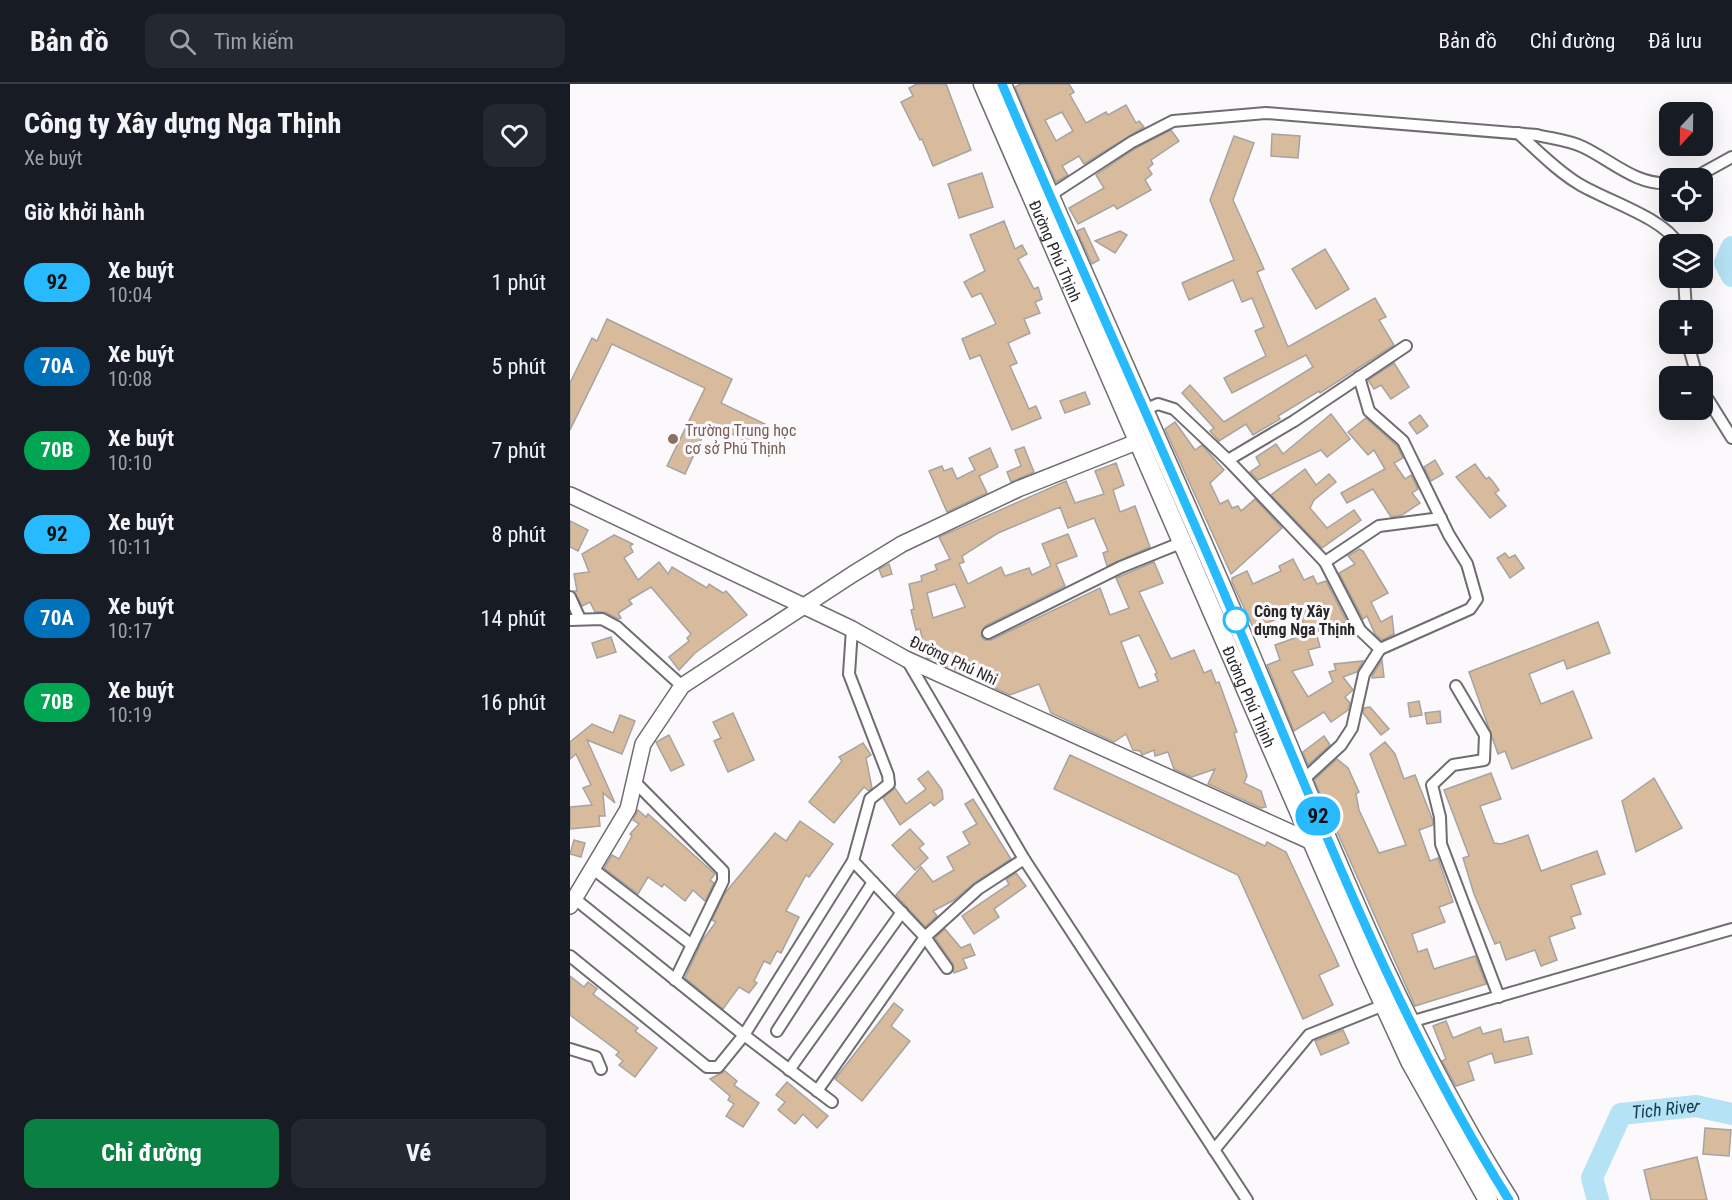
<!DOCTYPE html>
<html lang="vi">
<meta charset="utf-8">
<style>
body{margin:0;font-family:"Roboto Condensed",sans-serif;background:#242831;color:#f1f3f6;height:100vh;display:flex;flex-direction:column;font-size:22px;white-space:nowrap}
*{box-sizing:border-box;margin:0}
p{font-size:20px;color:#9ea1a6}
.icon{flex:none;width:33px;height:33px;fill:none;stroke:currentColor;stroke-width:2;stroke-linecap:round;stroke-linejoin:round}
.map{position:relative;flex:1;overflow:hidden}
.drawer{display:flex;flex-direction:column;background:#171b24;width:570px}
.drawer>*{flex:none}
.badge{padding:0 12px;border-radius:20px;font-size:21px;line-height:39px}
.needle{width:39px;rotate:202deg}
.fabs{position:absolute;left:1089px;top:18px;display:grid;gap:12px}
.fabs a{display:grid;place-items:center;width:54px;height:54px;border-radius:12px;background:#171b24;box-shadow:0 6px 24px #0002;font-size:30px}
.map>.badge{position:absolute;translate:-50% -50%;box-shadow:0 0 0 3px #fff}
h2{padding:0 24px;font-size:22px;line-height:54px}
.round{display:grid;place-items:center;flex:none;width:63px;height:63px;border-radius:12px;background:#242831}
.summary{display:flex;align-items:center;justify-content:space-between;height:102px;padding:0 24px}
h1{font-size:28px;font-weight:800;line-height:45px}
.button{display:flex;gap:12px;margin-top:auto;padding:12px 24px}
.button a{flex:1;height:69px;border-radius:12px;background:#0b8043;color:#fff;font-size:24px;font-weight:800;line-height:69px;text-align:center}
.button a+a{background:#242831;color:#f1f3f6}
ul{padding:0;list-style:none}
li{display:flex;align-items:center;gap:18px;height:84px;padding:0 24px}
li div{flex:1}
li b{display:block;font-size:22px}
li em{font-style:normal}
li .badge{min-width:66px;font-weight:700;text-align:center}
header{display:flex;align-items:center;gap:36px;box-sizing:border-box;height:84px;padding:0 30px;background:#171b24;border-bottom:2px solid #363941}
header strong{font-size:28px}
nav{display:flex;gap:33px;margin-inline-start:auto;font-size:21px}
.search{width:420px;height:54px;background:#242831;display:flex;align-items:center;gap:15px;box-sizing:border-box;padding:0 21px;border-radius:12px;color:#9ea1a6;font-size:22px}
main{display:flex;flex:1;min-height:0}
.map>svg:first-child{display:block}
</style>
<header>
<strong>Bản đồ</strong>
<div class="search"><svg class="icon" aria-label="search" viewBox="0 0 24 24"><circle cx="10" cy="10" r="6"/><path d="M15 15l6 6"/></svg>Tìm kiếm</div>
<nav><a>Bản đồ</a><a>Chỉ đường</a><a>Đã lưu</a></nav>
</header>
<main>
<section class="drawer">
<div class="summary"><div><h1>Công ty Xây dựng Nga Thịnh</h1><p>Xe buýt</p></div><a class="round"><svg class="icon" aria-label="heart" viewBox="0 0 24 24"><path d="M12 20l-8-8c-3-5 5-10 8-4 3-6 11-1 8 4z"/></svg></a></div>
<h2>Giờ khởi hành</h2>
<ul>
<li><span class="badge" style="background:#27baff;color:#111">92</span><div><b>Xe buýt</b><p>10:04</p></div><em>1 phút</em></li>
<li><span class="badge" style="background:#0072bc;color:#fff">70A</span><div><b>Xe buýt</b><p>10:08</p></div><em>5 phút</em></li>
<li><span class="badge" style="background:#00a651;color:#fff">70B</span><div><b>Xe buýt</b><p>10:10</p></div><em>7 phút</em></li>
<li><span class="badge" style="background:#27baff;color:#111">92</span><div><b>Xe buýt</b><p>10:11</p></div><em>8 phút</em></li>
<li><span class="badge" style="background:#0072bc;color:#fff">70A</span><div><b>Xe buýt</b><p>10:17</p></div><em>14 phút</em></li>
<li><span class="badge" style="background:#00a651;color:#fff">70B</span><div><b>Xe buýt</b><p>10:19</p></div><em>16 phút</em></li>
</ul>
<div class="button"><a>Chỉ đường</a><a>Vé</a></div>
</section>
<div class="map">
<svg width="1162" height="1116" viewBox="0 0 1162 1116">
<rect width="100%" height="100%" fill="#fbf9fc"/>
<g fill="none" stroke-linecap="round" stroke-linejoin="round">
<g stroke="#b5e2f4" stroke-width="22">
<polyline points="1162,163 1155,179 1162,192"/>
<path id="s1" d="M1028 1116 1022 1094 1051 1030 1126 1022 1162 1030"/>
</g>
</g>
<g fill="#d8bb9c" stroke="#a6a3a0" stroke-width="1.5" fill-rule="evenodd">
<polygon points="347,0 376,0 401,66 363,82 352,55 350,56 331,18 343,12 339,4"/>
<path d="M451 0H499L504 8 500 11 516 39 536 28 538 31 556 21 566 39 569 37 574 43 514 80 509 72 492 82 498 91 486 98 445 3ZM492 28 503 47 486 57 475 36Z"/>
<polygon points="601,46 609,57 581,76 583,80 578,84 582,90 575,96 581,106 547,125 544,121 508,140 499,124 534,104 526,91 566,64"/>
<polygon points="702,50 730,52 728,74 701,72"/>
<polygon points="664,52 684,59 663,116 694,185 687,188 718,263 805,214 816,233 809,236 824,261 750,309 749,307 708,332 710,335 683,351 676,340 649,357 640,347 644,344 612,309 620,301 654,338 743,283 736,271 662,309 654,294 696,272 685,247 694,243 682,214 672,218 663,196 619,216 612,199 664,176 640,116"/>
<polygon points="412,89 423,123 389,134 378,100"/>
<polygon points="434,137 445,165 452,161 457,170 448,175 464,205 468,203 472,215 465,218 470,229 454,235 460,249 438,259 447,279 440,282 459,325 466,322 471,334 442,346 410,271 400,275 392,255 426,240 411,209 402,213 394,198 415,187 400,151"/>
<polygon points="514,144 529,176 522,180 507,147"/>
<polygon points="550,147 557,151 545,169 525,157"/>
<polygon points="755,165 779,205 746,225 722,185"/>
<polygon points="37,235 162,295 151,319 199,342 189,363 139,339 115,390 97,382 135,304 42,260 0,346 0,299 22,254 27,257"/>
<polygon points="824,279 839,303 821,315 811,301 804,305 798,296"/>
<polygon points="515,308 520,320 495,329 490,317"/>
<polygon points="761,330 780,355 757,373 751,366 688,396 680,388 690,381 686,373 706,360 713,370"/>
<polygon points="850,331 858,342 847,350 839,339"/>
<polygon points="796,334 827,362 833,374 824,379 835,395 841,391 848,405 842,409 850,419 832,431 821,433 803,405 777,419 771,409 815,385 804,366 798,371 778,348"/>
<polygon points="605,338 625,366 632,361 654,386 640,399 650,420 658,416 662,424 668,422 671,427 685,415 712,444 661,490 595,345"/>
<polygon points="454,363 464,388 441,398 437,388 451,382 445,366"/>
<polygon points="420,364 428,383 409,392 417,409 377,428 359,387 372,382 374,387 382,384 387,395 405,386 399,374"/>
<polygon points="865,376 873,390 861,397 854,383"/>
<path d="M546 379 554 401 543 406 550 428 565 422 580 463 537 482 533 469 538 467 524 434 498 444 490 423 428 449 392 472 394 478 389 480 398 500 431 483 435 492 459 484 462 491 481 482 472 460 498 450 507 472 486 480 495 502 415 542 411 552 414 556H421L530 504 540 531 559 524 546 494 584 478 593 499 569 508 601 575 624 566 634 589 641 586 646 599 649 598 667 648 664 649 677 692 674 699 691 707 696 723 691 724 638 700 645 685 622 693 604 685 598 668 585 672 584 666 572 671 570 667 563 666 556 650 544 658 481 629 469 600 440 611 414 599 409 585 393 590 385 586 384 581 377 583 369 579 368 576 357 574 350 545 346 546 341 526 344 525 339 500 352 497 351 492 367 486 365 481 380 475 369 453 496 397 505 419 534 410 525 387ZM385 500 395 523 363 534 357 509ZM569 551 587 589 585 590 588 597 569 604 551 558Z"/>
<polygon points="905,380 916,395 919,393 924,399 929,406 925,409 936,422 920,434 886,393"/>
<polygon points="735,385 746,401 759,390 766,398 744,416 740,424 757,444 784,426 791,436 752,464 701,411"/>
<polygon points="0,437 18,446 8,467 0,463"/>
<polygon points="44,451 63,460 60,462 63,468 54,474 68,496 89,478 98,490 102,483 137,504 139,500 153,509 156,507 177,531 125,569 109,586 99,573 119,557 117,554 121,550 81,503 59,516 62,520 48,529 51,534 48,535 35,528 25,528 20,518 12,522 4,507 7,507 4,490 19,488 12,470"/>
<polygon points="789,465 793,467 818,509 801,518 811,538 822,532 824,550 812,556 805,550 797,532 793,535 769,489 785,480 778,472"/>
<polygon points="935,469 939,474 945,471 954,484 940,494 927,474"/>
<polygon points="723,475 734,496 743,492 747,500 756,497 777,538 746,548 750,563 738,566 743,581 722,587 738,613 763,598 759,588 766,586 764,580 793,577 787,588 773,593 783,606 775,613 780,619 778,626 761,638 754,628 724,647 697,581 710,576 705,561 736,550 731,531 726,533 723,528 684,545 662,498 662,494 677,487 683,500 711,487 709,482"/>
<polygon points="319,480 322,490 312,493 309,485"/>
<polygon points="1028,538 1040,569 997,585 994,576 959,590 971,620 1003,607 1022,654 942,685 935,667 928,670 899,588"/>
<polygon points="41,553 46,568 27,574 22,559"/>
<polygon points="812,576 814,593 802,594 802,592"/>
<polygon points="849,617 852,631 840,633 838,619"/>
<polygon points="800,623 819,645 811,651 793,629 794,624"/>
<polygon points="870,627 871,638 857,640 855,629"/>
<polygon points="163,629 184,676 158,688 144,657 151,654 143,638"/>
<polygon points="50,631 65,637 52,670 17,656 45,719 33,709 35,732 29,732 30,742 0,745 0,723 22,721 13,704 21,701 6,670 0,675 0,658 22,640 43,649"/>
<polygon points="99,651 114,681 101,687 86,658"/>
<polygon points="754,652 760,661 738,681 733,668"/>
<polygon points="815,658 825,670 834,695 845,691 863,737 863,741 849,746 860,777 868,774 883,818 869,823 875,838 842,850 848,868 857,865 864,885 905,872 916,900 845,922 744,696 767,675 778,684 789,708 786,710 789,726 809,769 836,761 800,670"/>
<polygon points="293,659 301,671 296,674 302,704 299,707 294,703 264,739 239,718 272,677 269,673"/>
<polygon points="500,671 695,762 697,758 716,768 769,882 749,891 763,921 733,935 668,791 484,705"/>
<polygon points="358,687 372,706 373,715 364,722 361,718 330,741 313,714 325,704 336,720 356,705 348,695"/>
<polygon points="921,689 931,715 910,722 924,759 931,760 958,751 971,787 1027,767 1035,790 1001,801 1011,830 1001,833 1005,844 979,853 987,876 971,882 965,866 936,876 930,858 925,860 904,810 893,774 899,772 874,706"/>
<polygon points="1084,694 1112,744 1066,768 1052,717"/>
<polygon points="403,715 441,775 404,799 384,816 363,827 367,832 355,843 326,811 351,783 363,798 384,786 377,773 400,760 393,748 407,740 395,720"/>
<polygon points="68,726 76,733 78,730 145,790 140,796 144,799 135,817 123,806 115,817 94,800 92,803 78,793 68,810 34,784 42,771 49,775 62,752 60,750 69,740 63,736"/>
<polygon points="230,737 263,760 239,793 236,791 216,827 229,833 211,869 207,867 200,880 194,877 184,897 187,899 179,909 169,903 153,925 115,894 132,857 146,838 142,836 155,809 205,749 216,757"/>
<polygon points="340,745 354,760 349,764 358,774 345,786 322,761"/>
<polygon points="4,756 15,759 11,773 0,770"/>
<polygon points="446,789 456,802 424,825 429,833 404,850 392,832 439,800 436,795"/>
<polygon points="375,845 391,864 400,860 405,871 393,875 397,884 384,889 383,880 365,854"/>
<polygon points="0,892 14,903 18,898 27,905 23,910 68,944 65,947 87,964 65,993 49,981 53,977 46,971 49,968 0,931"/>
<polygon points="324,919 333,926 321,942 340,957 292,1017 265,995"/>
<polygon points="876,937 883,954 910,943 913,950 931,945 934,958 958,953 962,970 925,979 922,969 898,978 904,996 886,1002 872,977 876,975 863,942"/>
<polygon points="773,946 779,959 751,971 745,957"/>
<polygon points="155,987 167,997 164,1001 189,1019 173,1043 156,1032 164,1020 158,1016 160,1012 140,995"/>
<polygon points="217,998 258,1032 247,1044 233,1030 225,1040 208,1026 215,1018 206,1011"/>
<polygon points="1135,1044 1161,1046 1159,1072 1133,1070"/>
<polygon points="1127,1073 1137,1116 1081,1116 1074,1086"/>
</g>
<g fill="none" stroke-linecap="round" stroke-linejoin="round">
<g stroke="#706d70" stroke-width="14">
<g id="street">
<path d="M948 49C967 66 987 87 1009 100 1035 116 1094 134 1108 160"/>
<polyline points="1124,94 1162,73"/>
<path d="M479 112 562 58 603 37 696 29 967 51C983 55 998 56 1013 63 1041 76 1066 102 1100 99"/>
<polyline points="1114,194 1116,226"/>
<polyline points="1118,260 1127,292"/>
<polyline points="789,293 799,327 833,357 879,451 897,480 907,515 900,525 810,565"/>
<polyline points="1132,306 1162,354"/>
<polyline points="576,325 588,320 604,325 658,376 755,478 790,546 810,565 794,590 782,644 771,661 733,696"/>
<polyline points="658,376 724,337 836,262"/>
<polyline points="755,478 809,442 871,434"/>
<polyline points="0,513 10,535"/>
<polyline points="0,536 32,535 47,543 112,602"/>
<polyline points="418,549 551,483 613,458"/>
<polyline points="337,576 454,775 677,1116"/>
<polyline points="886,602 915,651 914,676 883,681 862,701 870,733 871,760 929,913"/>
<polyline points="64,697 153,787 153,797 105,896"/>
<polyline points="283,777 355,853 377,884"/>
<polyline points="23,785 122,861"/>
<polyline points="5,815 174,951 283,777 300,715 319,700 318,691 279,590 282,545"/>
<polyline points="0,872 137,983 148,983 174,951 262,1018"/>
<polyline points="840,938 1162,845"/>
<polyline points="207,947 303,798"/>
<polyline points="0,965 26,973 31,985"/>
<polyline points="219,986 332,828"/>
<polyline points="247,1007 355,853 408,805 454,775"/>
<polyline points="644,1066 739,951 814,921"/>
</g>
</g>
<g stroke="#706d70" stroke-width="18">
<g id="secondary">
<polyline points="0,411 282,545 336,575 742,758 750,755"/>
<polyline points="0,822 58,725 73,660 112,602 283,490 332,460 448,405 569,357"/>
</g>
</g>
<g stroke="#706d70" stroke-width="21">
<g id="highway">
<path id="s2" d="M413 0 795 879 840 977 918 1116"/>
<path d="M432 0C509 184 593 365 671 548 752 741 826 938 939 1116"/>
</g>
</g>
<use href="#street" stroke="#fff" stroke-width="10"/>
<use href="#secondary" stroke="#fff" stroke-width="15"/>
<use href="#highway" stroke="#fff" stroke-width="18"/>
</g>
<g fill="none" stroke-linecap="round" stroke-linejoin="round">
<g stroke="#fff" stroke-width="14">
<path id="line" d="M432 0C509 182 592 361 668 542 751 737 826 936 939 1116"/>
</g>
<use href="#line" stroke="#27baff" stroke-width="9"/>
</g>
<circle fill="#8d6e63" stroke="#fbf9fc" stroke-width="2" cx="103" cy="355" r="6"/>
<circle fill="#fff" stroke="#27baff" stroke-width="3" cx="666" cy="536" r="12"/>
<g text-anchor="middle" stroke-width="6" stroke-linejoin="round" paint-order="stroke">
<g font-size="16" fill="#2a292a" stroke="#fbf9fc">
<text dy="6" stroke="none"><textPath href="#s2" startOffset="182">Đường Phú Thịnh</textPath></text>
<text transform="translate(384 576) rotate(25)" y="6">Đường Phú Nhi</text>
<text dy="6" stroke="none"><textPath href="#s2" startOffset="668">Đường Phú Thịnh</textPath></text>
</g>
<g font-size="16" fill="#785e54" stroke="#fbf9fc" text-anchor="start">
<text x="115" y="352">Trường Trung học<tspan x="115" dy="18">cơ sở Phú Thịnh</tspan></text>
</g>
<g font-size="16" font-weight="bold" fill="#2a292a" stroke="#fbf9fc" text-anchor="start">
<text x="684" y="533">Công ty Xây<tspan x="684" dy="18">dựng Nga Thịnh</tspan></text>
</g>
<g font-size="18" font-style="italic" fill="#143b49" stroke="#fbf9fc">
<text dy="6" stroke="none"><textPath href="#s1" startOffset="138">Tich River</textPath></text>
</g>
</g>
</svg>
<div class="fabs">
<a><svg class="needle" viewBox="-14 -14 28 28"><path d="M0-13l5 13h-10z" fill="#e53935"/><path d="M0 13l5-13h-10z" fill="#9ea1a6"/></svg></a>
<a><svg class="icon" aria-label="locate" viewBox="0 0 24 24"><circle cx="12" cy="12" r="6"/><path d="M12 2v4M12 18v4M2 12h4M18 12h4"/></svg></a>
<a><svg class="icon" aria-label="layers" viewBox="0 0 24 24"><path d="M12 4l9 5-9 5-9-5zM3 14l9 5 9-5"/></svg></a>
<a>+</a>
<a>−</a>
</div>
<b class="badge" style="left:748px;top:732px;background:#27baff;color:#111">92</b>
</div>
</main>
